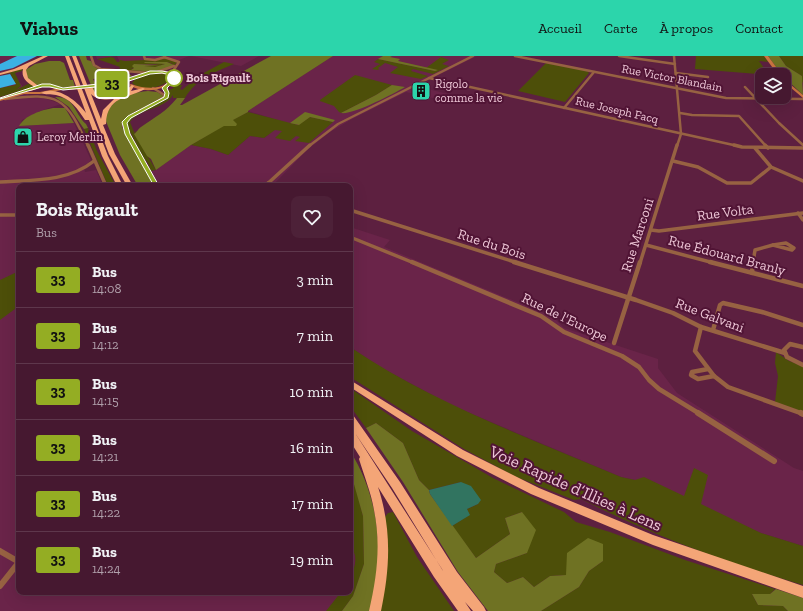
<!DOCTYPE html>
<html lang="fr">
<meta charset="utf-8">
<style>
body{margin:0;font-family:"Zilla Slab",serif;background:#4d2138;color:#f1f3f6;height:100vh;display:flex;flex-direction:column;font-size:15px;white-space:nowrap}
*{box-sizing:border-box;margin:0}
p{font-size:13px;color:#b0a0ab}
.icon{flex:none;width:22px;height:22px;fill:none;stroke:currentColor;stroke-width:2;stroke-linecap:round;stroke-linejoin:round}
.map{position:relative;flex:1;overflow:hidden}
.sheet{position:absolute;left:16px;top:127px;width:337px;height:412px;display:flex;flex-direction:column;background:#461830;border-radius:8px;box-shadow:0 4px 16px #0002,0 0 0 1px #5e374c}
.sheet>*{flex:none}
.badge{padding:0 8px;border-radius:3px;font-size:14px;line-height:26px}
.controls{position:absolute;left:755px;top:12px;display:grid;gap:8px}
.controls a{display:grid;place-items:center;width:36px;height:36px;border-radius:8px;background:#461830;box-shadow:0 4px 16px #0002,0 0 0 1px #5e374c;font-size:20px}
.map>.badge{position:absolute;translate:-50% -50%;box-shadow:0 0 0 2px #fff}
.round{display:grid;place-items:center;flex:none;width:42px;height:42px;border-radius:8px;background:#4d2138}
.head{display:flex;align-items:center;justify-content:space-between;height:68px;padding:0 20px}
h1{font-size:19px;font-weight:700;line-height:30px}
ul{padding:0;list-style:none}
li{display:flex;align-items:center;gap:12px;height:56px;padding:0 20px;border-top:1px solid #5e374c}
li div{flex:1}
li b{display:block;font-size:15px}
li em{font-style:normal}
li .badge{min-width:44px;font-weight:700;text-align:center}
header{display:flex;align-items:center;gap:24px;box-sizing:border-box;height:56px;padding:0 20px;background:#2cd5ab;color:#111}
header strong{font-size:19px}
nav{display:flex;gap:22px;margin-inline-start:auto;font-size:14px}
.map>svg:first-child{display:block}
</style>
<header>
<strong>Viabus</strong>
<nav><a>Accueil</a><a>Carte</a><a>À propos</a><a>Contact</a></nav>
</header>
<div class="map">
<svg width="803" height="555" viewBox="0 0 803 555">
<rect width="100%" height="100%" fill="#5d2040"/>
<g fill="#6a2449">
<polygon points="0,0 37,0 11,14 30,41 44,42 61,48 43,54 22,64 20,70 74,67 91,104 84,112 85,116 96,114 103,130 19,130 19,536 350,536 350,414 363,460 364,508 342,555 0,555"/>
<polygon points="96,0 189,0 177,5 120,6 117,0 97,3"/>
<polygon points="191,0 259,0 241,10"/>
<polygon points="333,0 477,0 416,30 448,38 437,43 406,36 352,63 330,76 307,94 272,130 154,130 146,117 156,114 191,89 211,93 228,99 250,80 264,82 284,66 248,55"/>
<polygon points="350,171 390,184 384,191 553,261 564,272 658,303 658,312 677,337 794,412 803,415 803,490 761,477 635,424 621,421 451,349 378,310 350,291"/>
</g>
<g fill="#4d4f09">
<polygon points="696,0 764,0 768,6 759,5 769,19 695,13"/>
<polygon points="779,0 803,0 803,27 801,24 802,20 786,10"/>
<polygon points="111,1 114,2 117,6 119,6 120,4 125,5 166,3 178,6 172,11 173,8 167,6 144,6 165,8 155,11 144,11 159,8 134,8 134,12 131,13 142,15 160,14 145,16 119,14 120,11 97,3"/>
<polygon points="441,1 449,4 442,8 449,10 433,18 413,13 411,15 428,20 421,23 390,17 398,11 385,7 378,12 379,13 378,14 372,13 380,8 374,6 378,3 435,15 437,14 426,12"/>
<path d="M224 6 234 8C215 16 196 23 185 42H173V39C164 54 140 52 130 66L134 76 138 75 134 77 156 114 151 115 148 107 143 101 127 70V65L132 60 166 43 169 39 167 34 172 33 176 29H182L180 33 182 34 200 19Z"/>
<polygon points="546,7 587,15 589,17 565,46 518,35"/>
<polygon points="23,12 22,15 15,17 21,30 16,34 30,27 34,31 0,41 0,32 16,29 10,17 0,19"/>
<path d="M155 17 171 19 172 23C162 31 143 37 132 27L136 22Z"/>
<polygon points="355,19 392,29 376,39 341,57 339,56 334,50 320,45 320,44"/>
<polygon points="248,56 298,69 310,61 333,66 309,87 295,85 300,81 296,80 290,85 275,82 282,75 275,74 264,82 250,80 228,99 211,93 191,89 224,69 236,70 232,64"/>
<polygon points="88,72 97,95 116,130 108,130 84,73"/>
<polygon points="19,215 19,250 0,264 0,224"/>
<path d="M350 291C433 347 529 382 621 421L635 424 644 421 684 440 694 412 708 419 701 448 761 477 803 490V529C726 507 652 479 581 443L574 444 514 420 464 393 350 321Z"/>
<polygon points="776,296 789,305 803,310 803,356 775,346 778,320 775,307"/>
<polygon points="350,332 412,375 493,422 564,456 576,466 610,476 685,504 775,533 770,538 752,538 758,549 783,550 788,555 541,555 579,531 589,515 603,505 566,519 550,520 534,531 523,521 507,527 494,516 496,508 527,497 522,456 505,462 510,478 476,502 452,470 469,459 467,453 478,448 461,426 429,434 419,424 403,387 376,367 366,372 350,350"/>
<path d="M354 426 363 460 364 508 353 540 342 555H326L341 536H350C350 532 349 527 350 523 355 511 359 500 350 490V430Z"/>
<polygon points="393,456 417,501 454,555 379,555 384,462 388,457"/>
</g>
<g fill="#6f7223">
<path d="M79 0H86L87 4 91 5C99 23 122 11 132 20L119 26 112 27 115 24H100V22L93 23 95 27 107 26 106 28 91 29Z"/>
<path d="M271 0H333L248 55V56L233 64 237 68 236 70H224L191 89 156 114 151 103 147 100 134 78C138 75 138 73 141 71 155 61 166 56 177 42H185L180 49H182Z"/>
<polygon points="383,0 392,0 390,1 400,3 398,5 438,14 435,15 378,3"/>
<polygon points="768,0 779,0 786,10 802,20 803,39 784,21 784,19 782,19"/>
<polygon points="49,5 60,5 64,7 70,24 73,24 75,31 59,32 51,29 37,29 29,24 24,15 35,8"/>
<path d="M144 6H167L174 9C164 17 143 15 131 14L134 12 132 10 134 8 161 9 144 10 155 11 165 8 145 7Z"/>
<path d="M107 29 120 30 127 34C117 40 108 42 96 39L92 31Z"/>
<path d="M392 29 405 31C393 38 353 59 341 57L376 39Z"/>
<path d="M148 35 157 36 164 40C152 51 131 53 122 67V71L154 130H138L120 99 105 63C107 59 108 54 110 51 119 40 135 36 148 35Z"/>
<path d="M55 41C75 40 75 59 86 68L88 72 84 73 69 51Z"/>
<path d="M53 52H65L74 67 19 70C25 59 42 54 53 52Z"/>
<polygon points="305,56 335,64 333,66 310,61 299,69 290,67"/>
<polygon points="376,367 403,387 419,424 429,434 430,438 476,502 510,478 505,462 522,456 536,474 527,497 496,508 494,516 507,527 523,521 534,531 550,520 566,519 567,497 588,482 603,488 603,505 589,515 579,531 541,555 488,555 458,516 403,426 366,372"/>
<path d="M350 395C373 431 382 476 377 519 376 531 373 543 371 555H342L353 540 364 508 363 460 350 414Z"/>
<polygon points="776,533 803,542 803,555 788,555 783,550 758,549 752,538 770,538"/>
</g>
<polygon fill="#317460" points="461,426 471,430 481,444 478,448 467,453 470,459 452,470 430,438 429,434"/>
<g fill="#3bb1e3">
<polygon points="17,0 37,0 13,12 0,15 0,8"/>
<polygon points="10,18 16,28 0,32 0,20"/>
</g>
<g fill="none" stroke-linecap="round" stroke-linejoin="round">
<g stroke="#976242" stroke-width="2.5">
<polyline points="91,0 94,9 101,13 149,17"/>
<polyline points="144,0 145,3 155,4 165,1"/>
<polyline points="515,0 726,42 803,43"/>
<polyline points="619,0 675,8"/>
<polyline points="674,0 681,78 677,90"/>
<polyline points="164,1 179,6 171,18"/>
<polyline points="157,16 174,10"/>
<polyline points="676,17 708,21"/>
<polyline points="429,22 738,90"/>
<polyline points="745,31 779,67 803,89"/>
<polyline points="153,32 166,40"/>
<path d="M5 43C59 36 66 41 88 90"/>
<polyline points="564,52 594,16"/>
<polyline points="680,57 692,59 739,60 766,90"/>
<polyline points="135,90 128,78 124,66 133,59 166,40"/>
<polyline points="309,90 338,68 473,0"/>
</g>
<g stroke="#976242" stroke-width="3.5">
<polyline points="88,89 106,130"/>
<polyline points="134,89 157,130"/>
<polyline points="734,89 742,91 803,92"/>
<polyline points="765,89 768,92"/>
<polyline points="755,92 771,111 803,125"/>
<polyline points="673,105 698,111 727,127 751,127 771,111"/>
<path d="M0 126C32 124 68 126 94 105"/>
<polyline points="268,127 278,130"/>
<polyline points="265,130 310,89"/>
<polyline points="350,154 518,207"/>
<polyline points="798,157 803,164"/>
<polyline points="0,159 19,159"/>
<polyline points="651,174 659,175 803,157"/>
<polyline points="350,181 414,207"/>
<polygon points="786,187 794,192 792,194 773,189"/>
<polyline points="646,189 714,207"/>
<polyline points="640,207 677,89"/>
<polyline points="753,207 755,194 773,189"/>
</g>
<g stroke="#976242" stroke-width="4.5">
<polyline points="412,206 541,260 564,276 622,300 639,311 649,324 659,333 700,358"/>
<polyline points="514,206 636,244 673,257 701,271 785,297"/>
<polyline points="710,206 803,230"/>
<polyline points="752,217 753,206"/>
<polyline points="701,271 695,295 714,320 728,331 803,358"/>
<polyline points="713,274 720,249 723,247 762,256 803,269"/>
<polyline points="614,287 640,206"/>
<polyline points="803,291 790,288 784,294 787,301 803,309"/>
<polyline points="708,313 692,316 691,319 698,323 714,320"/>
</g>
<g stroke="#976242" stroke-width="6">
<polyline points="698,357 774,405"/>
<polyline points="801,357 803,358"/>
<polyline points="0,495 19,506"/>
<polyline points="0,530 19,506"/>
</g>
<g fill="#ca7640" fill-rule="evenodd">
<polygon points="764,0 768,0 782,19 778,19"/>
<path d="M153 15 170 16 176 22C166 35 143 38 129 29L131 28C144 33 163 35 172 22L168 18 153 17 116 28 115 29 96 31 94 30 110 28Z"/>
<polygon points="784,23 803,39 803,42 784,26"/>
<polygon points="45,28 60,33 71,31 73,32 40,38 24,38 0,45 0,43 24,36 40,36 56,33 45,30 31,35 29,34"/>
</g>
<g fill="#f4a577" fill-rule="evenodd">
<path d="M43 0H48L29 10 26 14 28 22 37 29V33H33V30C26 26 21 21 23 13L0 19V17L14 13Z"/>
<path d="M65 0H69L108 100 123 130H117L102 100 89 64H85C78 53 70 42 56 39 51 38 45 39 41 37 57 29 77 45 86 57Z"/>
<path d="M72 0H76L88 31H92L96 38C105 42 116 41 125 35 128 33 129 31 132 29L134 30 131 35 143 32 145 33C127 43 107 40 106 68L103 69 115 98 133 130H127L109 98ZM91 38C97 44 106 44 114 43L103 54 101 63Z"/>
<polygon points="350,324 463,394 539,432 653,479 803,530 803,542 653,489 531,438 457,400 350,331"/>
<path d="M350 358 353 359 400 426 457 516 484 551 486 555H473L465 546 471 555H458L434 521 378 431C392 473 390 513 381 555H369C377 521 381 488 374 454 371 436 364 420 359 403L360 401 350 385V373L353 374 350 369ZM355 377 392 432 443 515 442 513Z"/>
</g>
<polyline stroke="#ca7640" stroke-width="3.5" points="71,32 96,30"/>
</g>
<polygon fill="#94ad23" stroke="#fff" points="150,15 162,15 173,17 176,23 167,32 169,37 168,42 131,62 127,67 130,78 159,130 157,132 154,130 125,78 122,66 128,60 164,41 165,37 162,32 172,23 170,19 162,17 150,18 117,29 63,34 50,31 42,31 0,43 0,42 42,28 50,28 63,32 116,26"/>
<defs>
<g id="building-square" transform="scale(1)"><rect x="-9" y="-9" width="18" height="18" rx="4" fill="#2cd5ab" stroke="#511435"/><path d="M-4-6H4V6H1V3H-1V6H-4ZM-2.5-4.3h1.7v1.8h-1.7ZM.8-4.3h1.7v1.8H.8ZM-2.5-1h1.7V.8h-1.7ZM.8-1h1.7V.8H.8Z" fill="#111"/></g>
<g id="shop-square" transform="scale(1)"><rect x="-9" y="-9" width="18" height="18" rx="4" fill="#2cd5ab" stroke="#511435"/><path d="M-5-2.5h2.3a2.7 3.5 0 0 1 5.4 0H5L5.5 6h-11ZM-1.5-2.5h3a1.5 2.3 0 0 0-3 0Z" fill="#111"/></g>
</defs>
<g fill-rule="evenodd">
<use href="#building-square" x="421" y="35"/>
<use href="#shop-square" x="23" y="81"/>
</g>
<circle fill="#fff" stroke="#94ad23" stroke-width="2" cx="174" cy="22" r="8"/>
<g text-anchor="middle" stroke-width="4" stroke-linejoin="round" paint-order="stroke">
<g font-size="12" font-weight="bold" fill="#edc6d6" stroke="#511435" text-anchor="start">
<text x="186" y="26">Bois Rigault</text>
</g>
<g font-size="12" fill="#edc6d6" stroke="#511435">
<text transform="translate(672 22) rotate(11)" y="4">Rue Victor Blandain</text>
<text transform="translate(617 54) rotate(13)" y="4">Rue Joseph Facq</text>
</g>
<g font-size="12" fill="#edc6d6" stroke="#511435" text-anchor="start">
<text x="435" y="32">Rigolo<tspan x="435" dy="14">comme la vie</tspan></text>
<text x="37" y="85">Leroy Merlin</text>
</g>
<g font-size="14" fill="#edc6d6" stroke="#511435">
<text transform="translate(725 156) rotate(-7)" y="5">Rue Volta</text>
<text transform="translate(637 179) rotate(-72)" y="5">Rue Marconi</text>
<text transform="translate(492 188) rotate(18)" y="5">Rue du Bois</text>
<text transform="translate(727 199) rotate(15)" y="5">Rue Édouard Branly</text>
<text transform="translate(710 259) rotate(21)" y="5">Rue Galvani</text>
<text transform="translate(565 261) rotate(26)" y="5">Rue de l'Europe</text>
</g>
<g font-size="17" fill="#edc6d6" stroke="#511435">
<text transform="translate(576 432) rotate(24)" y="6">Voie Rapide d’Illies à Lens</text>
</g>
</g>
</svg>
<div class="controls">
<a><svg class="icon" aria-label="layers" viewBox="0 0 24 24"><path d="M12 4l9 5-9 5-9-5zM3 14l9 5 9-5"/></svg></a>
</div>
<b class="badge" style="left:112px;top:28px;background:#94ad23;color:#111">33</b>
<section class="sheet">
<div class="head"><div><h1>Bois Rigault</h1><p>Bus</p></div><a class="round"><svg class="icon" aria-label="heart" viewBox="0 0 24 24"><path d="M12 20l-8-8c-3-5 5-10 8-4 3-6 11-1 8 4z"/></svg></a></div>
<ul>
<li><span class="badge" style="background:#94ad23;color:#111">33</span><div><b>Bus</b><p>14:08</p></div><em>3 min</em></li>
<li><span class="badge" style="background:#94ad23;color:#111">33</span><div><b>Bus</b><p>14:12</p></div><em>7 min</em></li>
<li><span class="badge" style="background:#94ad23;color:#111">33</span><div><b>Bus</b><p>14:15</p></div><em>10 min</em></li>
<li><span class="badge" style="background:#94ad23;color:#111">33</span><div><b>Bus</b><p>14:21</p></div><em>16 min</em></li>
<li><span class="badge" style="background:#94ad23;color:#111">33</span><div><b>Bus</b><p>14:22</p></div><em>17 min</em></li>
<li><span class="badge" style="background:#94ad23;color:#111">33</span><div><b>Bus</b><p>14:24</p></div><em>19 min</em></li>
</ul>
</section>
</div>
